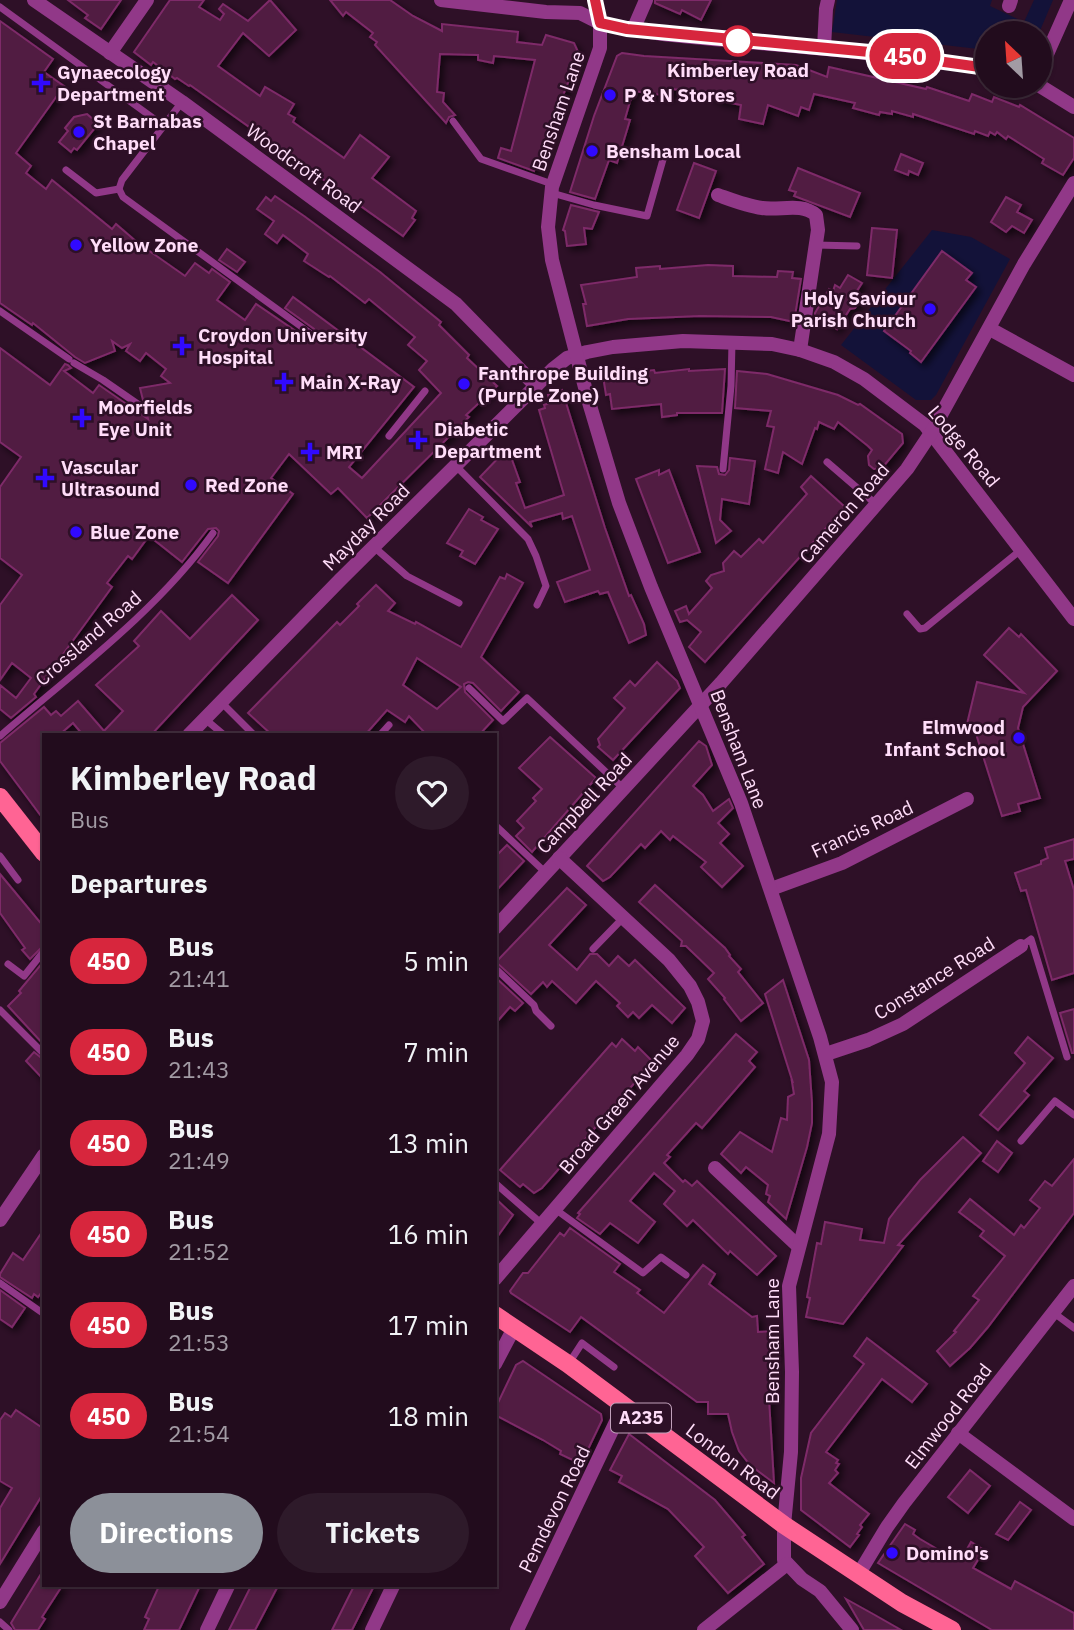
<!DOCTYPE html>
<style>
body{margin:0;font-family:"IBM Plex Sans",sans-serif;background:#2e1a2a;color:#f1f3f6;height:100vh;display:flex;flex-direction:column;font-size:26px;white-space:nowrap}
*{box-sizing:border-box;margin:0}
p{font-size:23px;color:#a29ba4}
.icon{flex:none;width:38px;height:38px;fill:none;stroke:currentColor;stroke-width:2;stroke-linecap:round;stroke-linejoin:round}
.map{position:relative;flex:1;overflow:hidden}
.details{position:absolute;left:42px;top:733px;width:455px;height:854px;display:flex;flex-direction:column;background:#220c1d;border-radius:0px;box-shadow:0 2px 5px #0004,0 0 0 2px #3f2c3b}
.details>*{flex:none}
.badge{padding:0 14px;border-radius:23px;font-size:24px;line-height:46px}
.needle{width:46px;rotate:335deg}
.tools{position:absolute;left:975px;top:21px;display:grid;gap:14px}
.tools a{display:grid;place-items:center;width:77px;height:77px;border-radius:50%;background:#220c1d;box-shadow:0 2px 5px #0004,0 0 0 2px #3f2c3b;font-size:35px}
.map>.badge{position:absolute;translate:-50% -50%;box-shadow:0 0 0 4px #fff}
h2{padding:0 28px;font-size:26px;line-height:63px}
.round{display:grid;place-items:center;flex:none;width:74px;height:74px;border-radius:37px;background:#2e1a2a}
.summary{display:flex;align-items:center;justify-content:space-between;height:119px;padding:0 28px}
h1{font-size:33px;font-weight:700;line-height:52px}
.action{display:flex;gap:14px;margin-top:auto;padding:14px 28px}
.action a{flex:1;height:80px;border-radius:42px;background:#8c9099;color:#fff;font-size:28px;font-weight:700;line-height:80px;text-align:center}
.action a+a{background:#2e1a2a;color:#f1f3f6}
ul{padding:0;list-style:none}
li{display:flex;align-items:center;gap:21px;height:91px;padding:0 28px}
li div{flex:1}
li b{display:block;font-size:26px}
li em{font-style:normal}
li .badge{min-width:77px;font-weight:700;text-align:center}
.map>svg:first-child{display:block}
</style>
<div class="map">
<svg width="1074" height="1630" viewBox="0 0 1074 1630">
<defs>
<filter id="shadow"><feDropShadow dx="4" dy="4" stdDeviation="3.5" flood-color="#0009"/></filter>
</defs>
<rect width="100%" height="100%" fill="#2e1027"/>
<g fill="#131239" fill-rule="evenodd">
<polygon points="837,0 992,0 990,6 1024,22 1034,0 1053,0 1039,33 987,33 987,50 832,32"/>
<path d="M932 230 971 237 1010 259 936 395 931 400H916L841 345ZM942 252 971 273 966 280 975 287 921 361 910 353 915 346 899 335 895 340 884 331Z"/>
</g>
<g fill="#511b42" stroke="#7e2b69" stroke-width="2" fill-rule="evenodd" filter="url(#shadow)">
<polygon points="68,0 121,0 101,29 85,18 88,15"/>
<polygon points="170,0 204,0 199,7 220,20 224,14 219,9 223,4 248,21 270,0 296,30 269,56 243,33 218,66 260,96 265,87 294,104 288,114 295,118 293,122 344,158 360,135 389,157 372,178 416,211 412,218 415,220 403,236 190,85 189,86 177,78 175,79 153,62 151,65 134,52"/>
<polygon points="330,0 390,0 413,16 442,31 442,24 518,32 517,42 542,45 546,35 574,43 579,54 534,171 498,158 501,148 511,151 535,60 494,56 493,63 478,60 478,55 440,54 437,92 444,93 443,102 455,115 449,117 446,123 375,45 377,42 370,37 373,33 346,12 343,16"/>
<polygon points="655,0 711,0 701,20 682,10 680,14 655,3"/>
<polygon points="0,21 53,59 44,72 64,86 16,153 31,166 26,173 46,189 52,180 112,229 116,224 138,243 185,276 195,263 209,273 212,269 230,282 217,300 245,320 256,304 306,338 313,338 316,334 314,329 285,308 293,297 414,387 349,467 362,478 441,393 419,370 427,361 408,345 415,337 369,299 365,303 330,276 329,277 304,261 308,254 283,235 277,243 265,234 274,221 257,209 266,197 271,201 275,196 304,216 380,272 441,322 439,325 469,355 467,358 497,386 466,415 469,417 367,518 338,488 331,494 289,454 271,478 293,494 228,583 198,562 218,536 219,531 216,528 208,529 182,562 149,536 132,559 128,556 107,583 112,587 34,694 36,697 11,718 0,709 0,685 16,698 31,678 12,663 0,680 0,605 22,575 0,558 0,487 21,457 0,442 0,348 50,385 65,364 68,365 71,368 64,371 93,393 99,385 148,419 146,411 148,405 143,400 140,388 170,383 161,376 166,369 146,353 140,361 126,351 130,344 122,348 112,341 115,351 85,363 75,357 33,323 32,325 0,303"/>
<polygon points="622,53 644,56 796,65 827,77 829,67 926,89 927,87 969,101 972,94 992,102 994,97 1019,107 1020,105 1074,138 1074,158 1063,175 1042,163 1044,159 1008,136 1006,139 997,132 995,135 990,132 988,136 975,131 974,134 913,114 913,117 892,111 892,114 880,112 879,115 853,108 855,103 814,94 809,110 801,107 798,116 768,105 763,124 739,119 741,105 716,100 716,96 710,95 710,92 671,89 670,96 633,91 625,119 630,120 617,163 609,160 595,199 570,192 594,116 617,56"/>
<polygon points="87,114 95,121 95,128 77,150 74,148 71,152 59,142 68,131 65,128 74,117"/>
<polygon points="901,154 923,163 918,175 909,171 908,175 895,170"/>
<polygon points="694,163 716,171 699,218 677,210"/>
<polygon points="798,168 860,193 850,217 794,196 796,192 789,190"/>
<polygon points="1006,197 1021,205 1017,212 1032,220 1024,233 1012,226 1006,232 991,222"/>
<polygon points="571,205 599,212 592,229 584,228 586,244 567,246 565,231 563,230"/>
<polygon points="872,228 897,230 892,278 867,275"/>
<polygon points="227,249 245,262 237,272 219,260"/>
<polygon points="942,251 972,273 966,280 976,287 921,362 910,353 911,351 884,331"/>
<polygon points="708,265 733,266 733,276 777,277 778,271 793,272 792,278 801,279 794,322 771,317 700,316 628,319 587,326 583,304 586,304 581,285 637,277 636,268 660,266 660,269"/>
<polygon points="848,275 862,283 855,294 858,303 855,308 850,309 837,329 815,315 815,313 829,289 833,291 835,285 840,288"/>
<polygon points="689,369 689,371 725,369 722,413 677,413 677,415 662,417 661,404 612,409 610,394 606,395 603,376 654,370 655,373"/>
<polygon points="737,371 767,374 838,395 858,405 860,404 902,434 903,443 882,468 874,469 869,465 868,456 872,450 868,446 838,422 834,429 819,422 817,429 815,428 802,464 783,452 778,473 765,469 774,427 767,426 771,411 735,408"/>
<polygon points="562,390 605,528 629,596 631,595 644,624 646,635 629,643 608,592 600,594 598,591 565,602 557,582 590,570 572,516 563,519 562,513 530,522 532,527 480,477 505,451 511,457 520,482 516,483 525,508 564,495 539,410 545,408 544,405 550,403 548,395"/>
<polygon points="730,458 755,461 749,504 722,499 720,520 731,531 716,543 697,466 717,467 719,474 725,475 729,470"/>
<polygon points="659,470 659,475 669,470 700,552 668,563 636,479"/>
<polygon points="811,476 845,507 705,662 689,647 701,632 687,620 680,622 675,611 686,606 689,614 712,588 706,581 711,575 724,571 723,563 734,551 741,557 759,539 763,543 807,494 801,487"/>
<polygon points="469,509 483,517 481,520 498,529 475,564 460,556 463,551 447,543"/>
<path d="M507 574 523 583 481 657 519 692 501 711 473 683 468 682 464 684 465 692 493 720 479 735H427L409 716 405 722 387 710 365 735H272L248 713 337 622 340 625 359 606 357 604 376 585 395 603 388 611 415 624 416 622 461 647 500 577 505 579ZM417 658 461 687 437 709 403 685Z"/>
<polygon points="232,595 258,620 151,735 83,735 73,723 59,735 44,735 44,820 0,761 0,743 44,707 51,715 56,711 61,716 78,701 104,731 123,711 96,685 139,646 134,641 161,611 190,639"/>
<polygon points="1009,628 1019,637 1021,634 1057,671 1023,707 1018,728 1040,798 1018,804 1020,811 1002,816 977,737 980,726 967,724 977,682 1024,693 984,655"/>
<polygon points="657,662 677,681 680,688 613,760 598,747 600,745 598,739 625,708 614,698 630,681 635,686"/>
<polygon points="550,737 596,778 532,852 516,836 524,828 517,821 536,801 533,798 542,789 519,768"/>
<polygon points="699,741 706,746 712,765 693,786 703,795 713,811 729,799 733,808 718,823 729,834 720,843 743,866 722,887 701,867 706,862 673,836 670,840 661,831 645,848 641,844 610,877 603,881 587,866"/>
<polygon points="1074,839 1074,859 1065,861 1074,890 1074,973 1052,980 1026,890 1021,891 1015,873 1041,864 1041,861 1048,858 1045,848"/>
<polygon points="507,845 524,861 495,892 495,857"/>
<polygon points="0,874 44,927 44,945 30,959 22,950 25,948 0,913"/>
<polygon points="655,885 725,948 730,955 729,956 741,969 738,972 763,1003 741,1021 724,999 725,998 708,979 714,973 686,946 681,946 682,941 639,902"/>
<polygon points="567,888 586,905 549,945 577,970 590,954 597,954 609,966 618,956 629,966 635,960 685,1008 672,1023 652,1005 639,1018 633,1012 628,1017 617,1006 620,1003 596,981 576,1003 552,981 547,987 543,982 531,994 496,962"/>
<polygon points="44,961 44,1045 8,1006 21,993 19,991"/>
<polygon points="495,977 523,1003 515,1011 510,1007 495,1024"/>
<polygon points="783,980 809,1060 812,1103 812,1123 807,1147 786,1219 768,1202 770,1196 766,1194 768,1185 746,1167 741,1173 721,1154 740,1132 772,1152 781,1118 787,1120 788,1097 794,1094 792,1082 793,1083 765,994"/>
<polygon points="1074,1009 1074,1053 1072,1053 1060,1013"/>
<polygon points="736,1034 757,1052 749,1061 755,1067 702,1128 696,1123 667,1155 670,1157 664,1163 683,1182 685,1180 692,1186 697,1181 776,1256 757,1275 730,1251 728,1254 693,1220 687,1226 664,1204 675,1191 654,1173 630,1201 655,1222 638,1243 610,1223 600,1234 577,1218 580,1214 578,1213"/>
<polygon points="1028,1037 1053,1058 1024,1091 1029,1095 998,1130 980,1115 1025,1063 1015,1053"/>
<polygon points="622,1039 635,1051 638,1047 653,1062 542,1188 534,1193 523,1184 520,1187 500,1170 612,1043 616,1047"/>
<polygon points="34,1052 44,1060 44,1080 26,1061"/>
<polygon points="963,1137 981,1153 898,1245 903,1246 843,1324 806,1317 810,1298 807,1297 817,1243 821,1244 825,1222 862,1229 860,1240 884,1243 889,1219 898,1207 920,1180"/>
<polygon points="997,1141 1012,1153 998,1172 983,1161"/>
<polygon points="1074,1159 1074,1213 988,1327 970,1348 950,1366 937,1351 956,1332 954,1331 979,1300 973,1296 1005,1256 980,1236 984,1231 959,1212 970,1199 1014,1235 1021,1225 1024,1228 1040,1208 1030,1200 1045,1181 1052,1186"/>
<polygon points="495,1198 513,1215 495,1240"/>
<polygon points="570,1228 620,1264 614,1272 640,1290 637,1293 664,1313 703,1265 715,1274 709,1284 752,1317 757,1316 758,1332 775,1331 776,1355 771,1355 773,1399 769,1399 774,1483 750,1465 739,1451 732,1432 728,1414 708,1414 708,1402 697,1402 581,1317 570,1332 511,1293 510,1291 523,1273 528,1273 560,1233 564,1236"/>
<polygon points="44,1229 44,1289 38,1297 34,1294 32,1298 0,1277 0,1274 13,1253 23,1260"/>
<polygon points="0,1290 25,1308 12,1327 0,1319"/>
<polygon points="867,1338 927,1384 912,1402 882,1379 826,1452 838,1460 836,1463 839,1464 835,1470 838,1473 829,1483 869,1514 860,1525 862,1527 857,1534 859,1535 850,1547 801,1510 801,1478 811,1433 864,1364 854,1356"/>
<polygon points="523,1361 601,1414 602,1420 581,1464 560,1454 561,1451 543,1440 495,1415 495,1409 516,1365"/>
<polygon points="16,1410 44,1429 44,1492 0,1564 0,1508 12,1488 0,1481 0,1420 5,1413 11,1417"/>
<polygon points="629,1434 715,1500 745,1535 742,1537 764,1564 728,1593 695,1556 704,1547 668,1509 619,1482 622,1476 610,1470"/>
<polygon points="970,1470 990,1486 968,1513 948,1497"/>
<polygon points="1020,1502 1031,1510 1008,1540 996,1534"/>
<polygon points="905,1524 915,1530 913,1534 920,1539 956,1560 958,1558 961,1560 971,1542 984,1550 973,1568 1011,1589 1015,1581 1074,1613 1074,1630 992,1630 878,1563"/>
<polygon points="44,1569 44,1586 62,1586 42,1617 45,1619 38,1630 15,1630 11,1623"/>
<polygon points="159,1586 200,1586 179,1630 144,1630 149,1619 145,1617"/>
<polygon points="251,1586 278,1586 255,1630 229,1630"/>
<polygon points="354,1586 374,1586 352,1630 332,1630"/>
<polygon points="846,1599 873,1614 901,1630 864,1630"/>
</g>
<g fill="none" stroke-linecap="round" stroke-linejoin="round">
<g stroke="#913888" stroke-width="7">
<polyline points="0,7 164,126"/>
<polyline points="453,121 481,159 552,184"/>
<polyline points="66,170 96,193 119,189"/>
<polyline points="119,189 123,197 138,208 310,333"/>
<polyline points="119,189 122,180 182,102"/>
<polyline points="552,193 594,205 647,216 664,156"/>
<polyline points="816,245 857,246"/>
<polyline points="0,311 69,359"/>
<polyline points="74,363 103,380 142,407"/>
<polyline points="389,436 425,391"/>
<polyline points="827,462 877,505"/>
<polyline points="456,466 528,539 536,556 546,586 537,605"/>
<polyline points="723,469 731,386 732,342"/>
<polyline points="374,547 407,576 459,603"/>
<polyline points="907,614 920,629 925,628 1022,549"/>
<polyline points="469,688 503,721 527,698 623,788"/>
<polyline points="221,702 254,735"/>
<polyline points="205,719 224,735"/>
<polyline points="380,735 389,725"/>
<path d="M0 736C73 673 157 611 213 533"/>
<polyline points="495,825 546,873"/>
<polyline points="0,856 18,880"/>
<polyline points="1021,946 1031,939 1067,1057"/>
<polyline points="593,949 623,918"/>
<polyline points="8,964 24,976 44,951"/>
<polyline points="495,968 534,1005 536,1011 551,1026"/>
<polyline points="0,1010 44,1054"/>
<polyline points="1021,1141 1055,1101 1074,1115"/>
<polyline points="495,1183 542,1224"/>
<polyline points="555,1209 643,1273 661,1257 686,1275"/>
<polyline points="0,1283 44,1314"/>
<polyline points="1054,1313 1074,1328"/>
<polyline points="569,1363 582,1343 614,1367"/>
<polyline points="0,1622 9,1630"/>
</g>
<g stroke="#913888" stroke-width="14">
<polyline points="34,0 182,102 456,304 536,386"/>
<polyline points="441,0 546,12 580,13 600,23"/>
<polyline points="1009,6 1011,0"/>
<polyline points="633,30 646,0"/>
<polyline points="824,48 826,9 828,0"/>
<polyline points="110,53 147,0"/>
<path d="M718 195C732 200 747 206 762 208 780 211 801 202 816 215L818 230 800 350"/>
<polyline points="990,329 1074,375"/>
<polyline points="189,735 340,580 553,369 567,358 587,352 613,347 683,341 772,344 800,350 834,362 864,379 925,425 1074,619"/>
<polyline points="771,889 842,863 967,799"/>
<polyline points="495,928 721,683 907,469 931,433 1024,264 1074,183"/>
<polyline points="826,1054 868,1040 903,1024 1021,946"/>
<polyline points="715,1168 798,1246"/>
<polyline points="495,1279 687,1055 698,1039 703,1021 698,1002 690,986 669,960 559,858"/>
<polyline points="495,1364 514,1328"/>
<polyline points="958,1433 1074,1519"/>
<polyline points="784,1525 784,1560 802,1579 820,1591 852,1630"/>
<polyline points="858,1575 887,1527 904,1503 1074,1286"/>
<polyline points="0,1602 44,1531"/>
<polyline points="207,1630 228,1586"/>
<polyline points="372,1630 393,1586"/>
<polyline points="517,1630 624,1405"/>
<polyline points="704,1630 787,1564"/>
</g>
<g stroke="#913888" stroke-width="14">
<polyline points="595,0 600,23 600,48 552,187 548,227 552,260 588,399 619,503 651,587 741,803 820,1037 832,1082 829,1134 789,1286 792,1372 791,1452 784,1525"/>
<path d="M600 23C646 34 692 37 738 41 821 49 904 55 987 68"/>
<polyline points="1040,70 1071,0"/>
<polyline points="1040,86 1074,107"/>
<polyline points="0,1220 44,1155"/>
</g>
<g stroke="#ff6494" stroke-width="18">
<polyline points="0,797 44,853"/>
<polyline points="495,1315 568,1364 784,1525 902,1603 952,1630"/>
</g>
</g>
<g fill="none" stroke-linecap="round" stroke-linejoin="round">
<g stroke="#fff" stroke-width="16">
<polyline id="line" points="595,0 600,23 627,29 880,53 987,68"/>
</g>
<use href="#line" stroke="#d7263d" stroke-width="10"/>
</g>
<circle fill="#fff" stroke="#d7263d" stroke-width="3.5" cx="738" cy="41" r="14"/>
<g fill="#3109ff" stroke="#2e1027" stroke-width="2.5">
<path d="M37.5 72.5h7v7h7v7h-7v7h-7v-7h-7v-7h7z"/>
<circle cx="610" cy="95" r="7"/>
<circle cx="79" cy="132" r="7"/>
<circle cx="592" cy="151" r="7"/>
<circle cx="76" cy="245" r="7"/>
<circle cx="930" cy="309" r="7"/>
<path d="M178.5 335.5h7v7h7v7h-7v7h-7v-7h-7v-7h7z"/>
<path d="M280.5 371.5h7v7h7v7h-7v7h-7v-7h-7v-7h7z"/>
<circle cx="464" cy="384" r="7"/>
<path d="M78.5 407.5h7v7h7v7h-7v7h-7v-7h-7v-7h7z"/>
<path d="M414.5 429.5h7v7h7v7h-7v7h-7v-7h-7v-7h7z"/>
<path d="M306.5 441.5h7v7h7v7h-7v7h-7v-7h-7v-7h7z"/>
<path d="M41.5 467.5h7v7h7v7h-7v7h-7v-7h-7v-7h7z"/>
<circle cx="191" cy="485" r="7"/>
<circle cx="76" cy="532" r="7"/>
<circle cx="1019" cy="738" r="7"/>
<circle cx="892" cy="1553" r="7"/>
</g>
<g text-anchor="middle" stroke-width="5" stroke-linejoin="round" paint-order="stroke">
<rect fill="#2e1027" stroke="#c0a0ba" stroke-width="2" x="611" y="1403.5" width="60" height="29" rx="5"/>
<g font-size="18" font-weight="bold" fill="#ffddf9">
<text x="641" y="1424">A235</text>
</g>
<g font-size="19" font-weight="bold" fill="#ffddf9" stroke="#2e1027">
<text x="738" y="77">Kimberley Road</text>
</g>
<g font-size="19" font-weight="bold" fill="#ffddf9" stroke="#2e1027" text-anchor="start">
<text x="57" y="79">Gynaecology<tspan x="57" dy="22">Department</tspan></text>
<text x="624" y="102">P &amp; N Stores</text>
<text x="93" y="128">St Barnabas<tspan x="93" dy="22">Chapel</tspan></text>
<text x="606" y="158">Bensham Local</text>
<text x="90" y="252">Yellow Zone</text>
<text x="916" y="305" text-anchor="end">Holy Saviour<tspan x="916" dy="22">Parish Church</tspan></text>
<text x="198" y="342">Croydon University<tspan x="198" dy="22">Hospital</tspan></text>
<text x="478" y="380">Fanthrope Building<tspan x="478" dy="22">(Purple Zone)</tspan></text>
<text x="300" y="389">Main X-Ray</text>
<text x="98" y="414">Moorfields<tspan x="98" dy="22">Eye Unit</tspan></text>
<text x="434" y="436">Diabetic<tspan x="434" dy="22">Department</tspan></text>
<text x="326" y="459">MRI</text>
<text x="61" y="474">Vascular<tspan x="61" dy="22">Ultrasound</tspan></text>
<text x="205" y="492">Red Zone</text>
<text x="90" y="539">Blue Zone</text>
<text x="1005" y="734" text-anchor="end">Elmwood<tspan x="1005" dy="22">Infant School</tspan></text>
<text x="906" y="1560">Domino's</text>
</g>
<g font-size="19" fill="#ffddf9" stroke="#2e1027">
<text transform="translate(558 111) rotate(-71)" y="7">Bensham Lane</text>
<text transform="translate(304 168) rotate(36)" y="7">Woodcroft Road</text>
<text transform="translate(964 446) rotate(50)" y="7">Lodge Road</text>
<text transform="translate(844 513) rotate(-49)" y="7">Cameron Road</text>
<text transform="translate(366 527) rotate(-45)" y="7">Mayday Road</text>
<text transform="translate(88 638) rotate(-41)" y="7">Crossland Road</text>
<text transform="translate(739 749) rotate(69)" y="7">Bensham Lane</text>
<text transform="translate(584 803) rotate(-47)" y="7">Campbell Road</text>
<text transform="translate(862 829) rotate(-25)" y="7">Francis Road</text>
<text transform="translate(934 978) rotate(-32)" y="7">Constance Road</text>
<text transform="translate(619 1104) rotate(-50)" y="7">Broad Green Avenue</text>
<text transform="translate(772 1341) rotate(-90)" y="7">Bensham Lane</text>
<text transform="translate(948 1416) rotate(-52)" y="7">Elmwood Road</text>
<text transform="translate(733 1461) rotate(37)" y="7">London Road</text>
<text transform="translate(554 1509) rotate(-64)" y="7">Pemdevon Road</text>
</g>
</g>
</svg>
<div class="tools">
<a><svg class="needle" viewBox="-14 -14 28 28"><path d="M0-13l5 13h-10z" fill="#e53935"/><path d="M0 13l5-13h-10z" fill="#a29ba4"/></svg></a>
</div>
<b class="badge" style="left:905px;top:56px;background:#d7263d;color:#fff">450</b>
<section class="details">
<div class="summary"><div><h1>Kimberley Road</h1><p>Bus</p></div><a class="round"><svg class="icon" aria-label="heart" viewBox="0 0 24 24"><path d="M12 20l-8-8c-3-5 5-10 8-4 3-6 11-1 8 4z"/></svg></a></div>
<h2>Departures</h2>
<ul>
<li><span class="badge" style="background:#d7263d;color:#fff">450</span><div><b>Bus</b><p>21:41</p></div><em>5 min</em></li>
<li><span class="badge" style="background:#d7263d;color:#fff">450</span><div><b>Bus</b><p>21:43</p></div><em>7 min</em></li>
<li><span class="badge" style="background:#d7263d;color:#fff">450</span><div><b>Bus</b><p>21:49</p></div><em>13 min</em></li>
<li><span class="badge" style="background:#d7263d;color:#fff">450</span><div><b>Bus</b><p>21:52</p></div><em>16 min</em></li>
<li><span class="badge" style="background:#d7263d;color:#fff">450</span><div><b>Bus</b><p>21:53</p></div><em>17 min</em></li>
<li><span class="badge" style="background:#d7263d;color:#fff">450</span><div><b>Bus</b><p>21:54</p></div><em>18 min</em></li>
</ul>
<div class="action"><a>Directions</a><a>Tickets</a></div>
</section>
</div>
